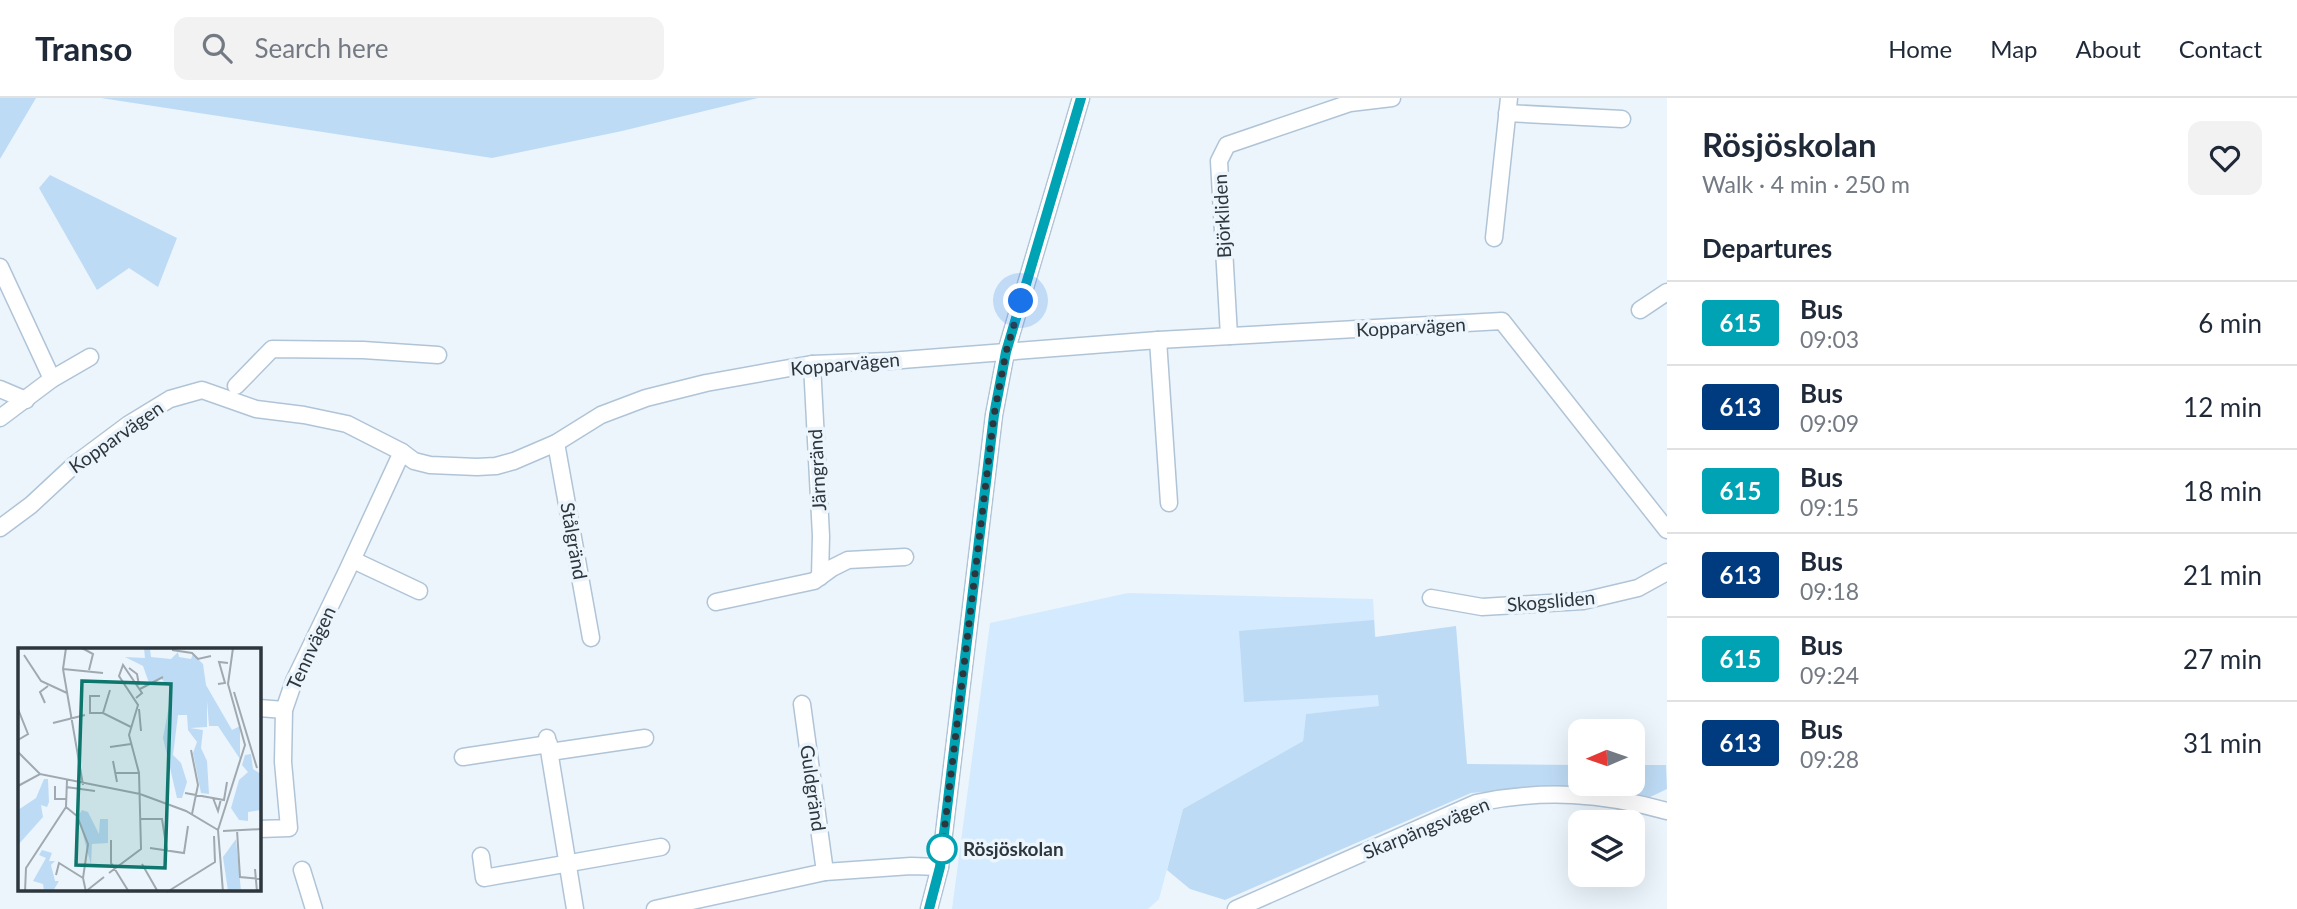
<!DOCTYPE html>
<meta charset="utf-8">
<style>
body{margin:0;font-family:Lato,sans-serif;background:#f2f2f3;color:#1f2937;height:100vh;display:flex;flex-direction:column;font-size:26px;white-space:nowrap}
*{box-sizing:border-box;margin:0}
p{font-size:23px;color:#747a83}
.icon{flex:none;width:38px;height:38px;fill:none;stroke:currentColor;stroke-width:2;stroke-linecap:round;stroke-linejoin:round}
.map{position:relative;flex:1;overflow:hidden}
.details{display:flex;flex-direction:column;background:#fff;width:630px}
.details>*{flex:none}
.badge{padding:0 14px;border-radius:5px;font-size:24px;line-height:46px}
.needle{width:46px;rotate:268deg}
.buttons{position:absolute;left:1568px;top:621px;display:grid;gap:14px}
.buttons a{display:grid;place-items:center;width:77px;height:77px;border-radius:14px;background:#fff;box-shadow:0 7px 28px #0002;font-size:35px}
.you{position:absolute;width:35px;height:35px;margin:-18px;border:5px solid #fff;border-radius:50%;background:#1a73e8;box-shadow:0 0 0 10px #1a73e833}
.map>.badge{position:absolute;translate:-50% -50%;box-shadow:0 0 0 4px #fff}
h2{padding:0 35px;font-size:26px;line-height:63px}
.round{display:grid;place-items:center;flex:none;width:74px;height:74px;border-radius:14px;background:#f2f2f3}
.summary{display:flex;align-items:center;justify-content:space-between;height:119px;padding:0 35px}
h1{font-size:33px;font-weight:700;line-height:52px}
ul{padding:0;list-style:none}
li{display:flex;align-items:center;gap:21px;height:84px;padding:0 35px;border-top:2px solid #e0e1e3}
li div{flex:1}
li b{display:block;font-size:26px}
li em{font-style:normal}
li .badge{min-width:77px;font-weight:700;text-align:center}
header{display:flex;align-items:center;gap:42px;box-sizing:border-box;height:98px;padding:0 35px;background:#fff;border-bottom:2px solid #e0e1e3}
header strong{font-size:33px}
nav{display:flex;gap:38px;margin-inline-start:auto;font-size:24px}
.search{width:490px;height:63px;background:#f2f2f3;display:flex;align-items:center;gap:18px;box-sizing:border-box;padding:0 24px;border-radius:14px;color:#747a83;font-size:26px}
main{display:flex;flex:1;min-height:0}
.map>svg:first-child{display:block}
</style>
<header>
<strong>Transo</strong>
<div class="search"><svg class="icon" aria-label="search" viewBox="0 0 24 24"><circle cx="10" cy="10" r="6"/><path d="M15 15l6 6"/></svg>Search here</div>
<nav><a>Home</a><a>Map</a><a>About</a><a>Contact</a></nav>
</header>
<main>
<div class="map">
<svg width="1667" height="811" viewBox="0 0 1667 811">
<rect width="100%" height="100%" fill="#ecf5fc"/>
<polygon fill="#d4eafe" points="1128,495 1373,501 1380,609 1306,616 1303,643 1183,711 1159,801 1148,811 952,811 990,525"/>
<g fill="#bedbf5">
<polygon points="0,0 36,0 0,61"/>
<polygon points="101,0 758,0 622,33 492,60"/>
<polygon points="50,77 177,140 158,189 129,170 97,192 39,90"/>
<polygon points="1374,522 1375,539 1456,528 1467,666 1580,667 1580,686 1633,686 1633,667 1666,667 1667,691 1648,700 1617,693 1544,689 1471,695 1225,802 1190,791 1167,772 1183,711 1303,643 1306,616 1379,608 1378,597 1244,604 1239,533"/>
</g>
<g fill="none" stroke-linecap="round" stroke-linejoin="round">
<g stroke="#b0c4d7" stroke-width="19">
<g id="street">
<polyline points="1507,15 1622,21"/>
<polyline points="1494,140 1509,0"/>
<polyline points="0,169 52,281"/>
<polyline points="1640,212 1667,194"/>
<polyline points="1229,238 1219,63 1227,47 1350,5 1392,0"/>
<polyline points="1158,242 1169,405"/>
<polyline points="812,266 821,438 820,479"/>
<polyline points="236,288 272,251 363,252 438,257"/>
<polyline points="0,291 26,302"/>
<polyline points="0,320 52,281 90,259"/>
<polyline points="556,345 591,540"/>
<polyline points="0,430 31,407 74,367 129,326 170,301 202,292 256,311 304,317 347,326 402,354 414,363 430,367 477,369 496,368 514,363 556,345 601,317 646,300 706,285 812,266 889,263 1158,242 1502,223 1667,432"/>
<polyline points="353,462 419,493"/>
<polyline points="1431,500 1482,509 1583,503 1638,490 1667,474"/>
<polyline points="716,504 814,483 832,470 848,462 905,459"/>
<polyline points="802,606 825,774"/>
<polyline points="259,610 284,612"/>
<polyline points="547,640 575,811"/>
<polyline points="550,654 645,640"/>
<polyline points="463,659 549,646"/>
<polyline points="259,731 289,730 283,664 284,612 294,583 347,473 402,354"/>
<polyline points="481,758 484,780 661,749"/>
<polyline points="302,772 314,811"/>
<polyline points="655,811 825,774 911,768 940,769"/>
<polyline points="929,811 940,769 994,317 1006,254 1081,0"/>
<path d="M1236 811 1476 705C1543 691 1602 695 1667 713"/>
</g>
</g>
<use href="#street" stroke="#fff" stroke-width="16"/>
</g>
<g fill="none" stroke-linecap="round" stroke-linejoin="round">
<g stroke="#fff" stroke-width="16">
<polyline id="line" points="929,811 940,769 994,317 1006,254 1081,0"/>
</g>
<use href="#line" stroke="#00a3b4" stroke-width="10"/>
<polyline stroke="#2d353d" stroke-width="7" stroke-dasharray="0 12.6" points="942,751 994,317 1006,254 1021,203"/>
</g>
<circle fill="#fff" stroke="#00a3b4" stroke-width="3.5" cx="942" cy="751" r="14"/>
<g text-anchor="middle" stroke-width="7" stroke-linejoin="round" paint-order="stroke">
<g font-size="19" fill="#2d353d" stroke="#ecf5fc">
<text transform="translate(1222 118) rotate(-93)" y="7">Björkliden</text>
<text transform="translate(1411 229) rotate(-3)" y="7">Kopparvägen</text>
<text transform="translate(845 266) rotate(-5)" y="7">Kopparvägen</text>
<text transform="translate(116 339) rotate(-35)" y="7">Kopparvägen</text>
<text transform="translate(817 372) rotate(-93)" y="7">Järngränd</text>
<text transform="translate(574 443) rotate(80)" y="7">Stålgränd</text>
<text transform="translate(1551 503) rotate(-5)" y="7">Skogsliden</text>
<text transform="translate(311 550) rotate(-65)" y="7">Tennvägen</text>
<text transform="translate(813 690) rotate(82)" y="7">Guldgränd</text>
<text transform="translate(1426 730) rotate(-22)" y="7">Skarpängsvägen</text>
</g>
<g font-size="19" font-weight="bold" fill="#2d353d" stroke="#ecf5fc" text-anchor="start">
<text x="963" y="758">Rösjöskolan</text>
</g>
</g>
<g transform="translate(18 550)">
<rect width="243" height="243" fill="#ecf5fc"/>
<path d="M126 0H137L132 1 133 9 153 11 160 4 161 9 173 11 175 6 185 16 188 37 214 82 222 78V111L200 78H191L189 53V79L172 80 185 82 183 100 189 113 191 146 183 145 175 105 179 94 170 82 169 67H160L155 107 163 115 169 134 164 150H159L145 90 154 41 142 30 131 35 125 18 107 9 127 10ZM233 106 235 121 243 126V162L230 164V173L221 172 213 160 221 132 230 124 224 117 227 107ZM26 131H30L31 154 29 159 23 157 25 169 0 197V162L18 150ZM64 162 70 164 81 186 82 171H90V195L74 196 73 217 60 168ZM218 191 223 243H210L205 209ZM24 202 34 205 31 213H37L33 217 37 233H41L35 243H26L25 236 15 233 28 210 21 207Z" fill="#bedbf5"/>
<path fill="none" stroke="#a0a8b0" stroke-width="2" d="M48 0 45 21 65 137M64 0 75 6 71 22M154 2 174 5 180 11 193 8M6 7 23 33 49 45M111 20 119 26 121 37M45 21 85 25M200 36 207 35 201 14 210 15M122 41 145 29M216 44 239 120M82 48H72V65H85L113 79M27 55 22 44 30 38M0 61 10 86 0 92M121 61 123 83M85 65 92 42M35 75 67 67M92 99 113 96M173 102 180 137 174 166M0 104 22 126M95 113 99 134M97 125H121M0 138 22 126 122 146 168 163 200 182M37 138V151H48M48 139 77 143M167 145 206 152 209 134M195 150 200 163 203 151M48 159 59 168 70 196 65 230 68 244M122 171H144L149 203M219 182 222 229 244 231M205 183 244 181M93 192V215L111 244M132 200 166 205 170 178M124 216 140 244M237 221 239 244M91 225 123 201 121 125 111 87 120 57 101 28 105 17 124 45 118 50M38 227 41 215 65 230M7 244 8 220 48 159 49 132M67 244 86 229M149 244 197 214 196 188M205 244 200 182 227 97 210 36 215 0"/>
<path fill="#0f766e" fill-opacity="0.15" stroke="#0f766e" stroke-width="3.5" d="M64 33 153 36 147 220 58 217Z"/>
<rect width="243" height="243" fill="none" stroke="#2d353d" stroke-width="3.5"/>
</g>
</svg>
<div class="buttons">
<a><svg class="needle" viewBox="-14 -14 28 28"><path d="M0-13l5 13h-10z" fill="#e53935"/><path d="M0 13l5-13h-10z" fill="#747a83"/></svg></a>
<a><svg class="icon" aria-label="layers" viewBox="0 0 24 24"><path d="M12 4l9 5-9 5-9-5zM3 14l9 5 9-5"/></svg></a>
</div>
<div class="you" style="left:1021px;top:203px"></div>
</div>
<section class="details">
<div class="summary"><div><h1>Rösjöskolan</h1><p>Walk · 4 min · 250 m</p></div><a class="round"><svg class="icon" aria-label="heart" viewBox="0 0 24 24"><path d="M12 20l-8-8c-3-5 5-10 8-4 3-6 11-1 8 4z"/></svg></a></div>
<h2>Departures</h2>
<ul>
<li><span class="badge" style="background:#00a3b4;color:#fff">615</span><div><b>Bus</b><p>09:03</p></div><em>6 min</em></li>
<li><span class="badge" style="background:#003b80;color:#fff">613</span><div><b>Bus</b><p>09:09</p></div><em>12 min</em></li>
<li><span class="badge" style="background:#00a3b4;color:#fff">615</span><div><b>Bus</b><p>09:15</p></div><em>18 min</em></li>
<li><span class="badge" style="background:#003b80;color:#fff">613</span><div><b>Bus</b><p>09:18</p></div><em>21 min</em></li>
<li><span class="badge" style="background:#00a3b4;color:#fff">615</span><div><b>Bus</b><p>09:24</p></div><em>27 min</em></li>
<li><span class="badge" style="background:#003b80;color:#fff">613</span><div><b>Bus</b><p>09:28</p></div><em>31 min</em></li>
</ul>
</section>
</main>
